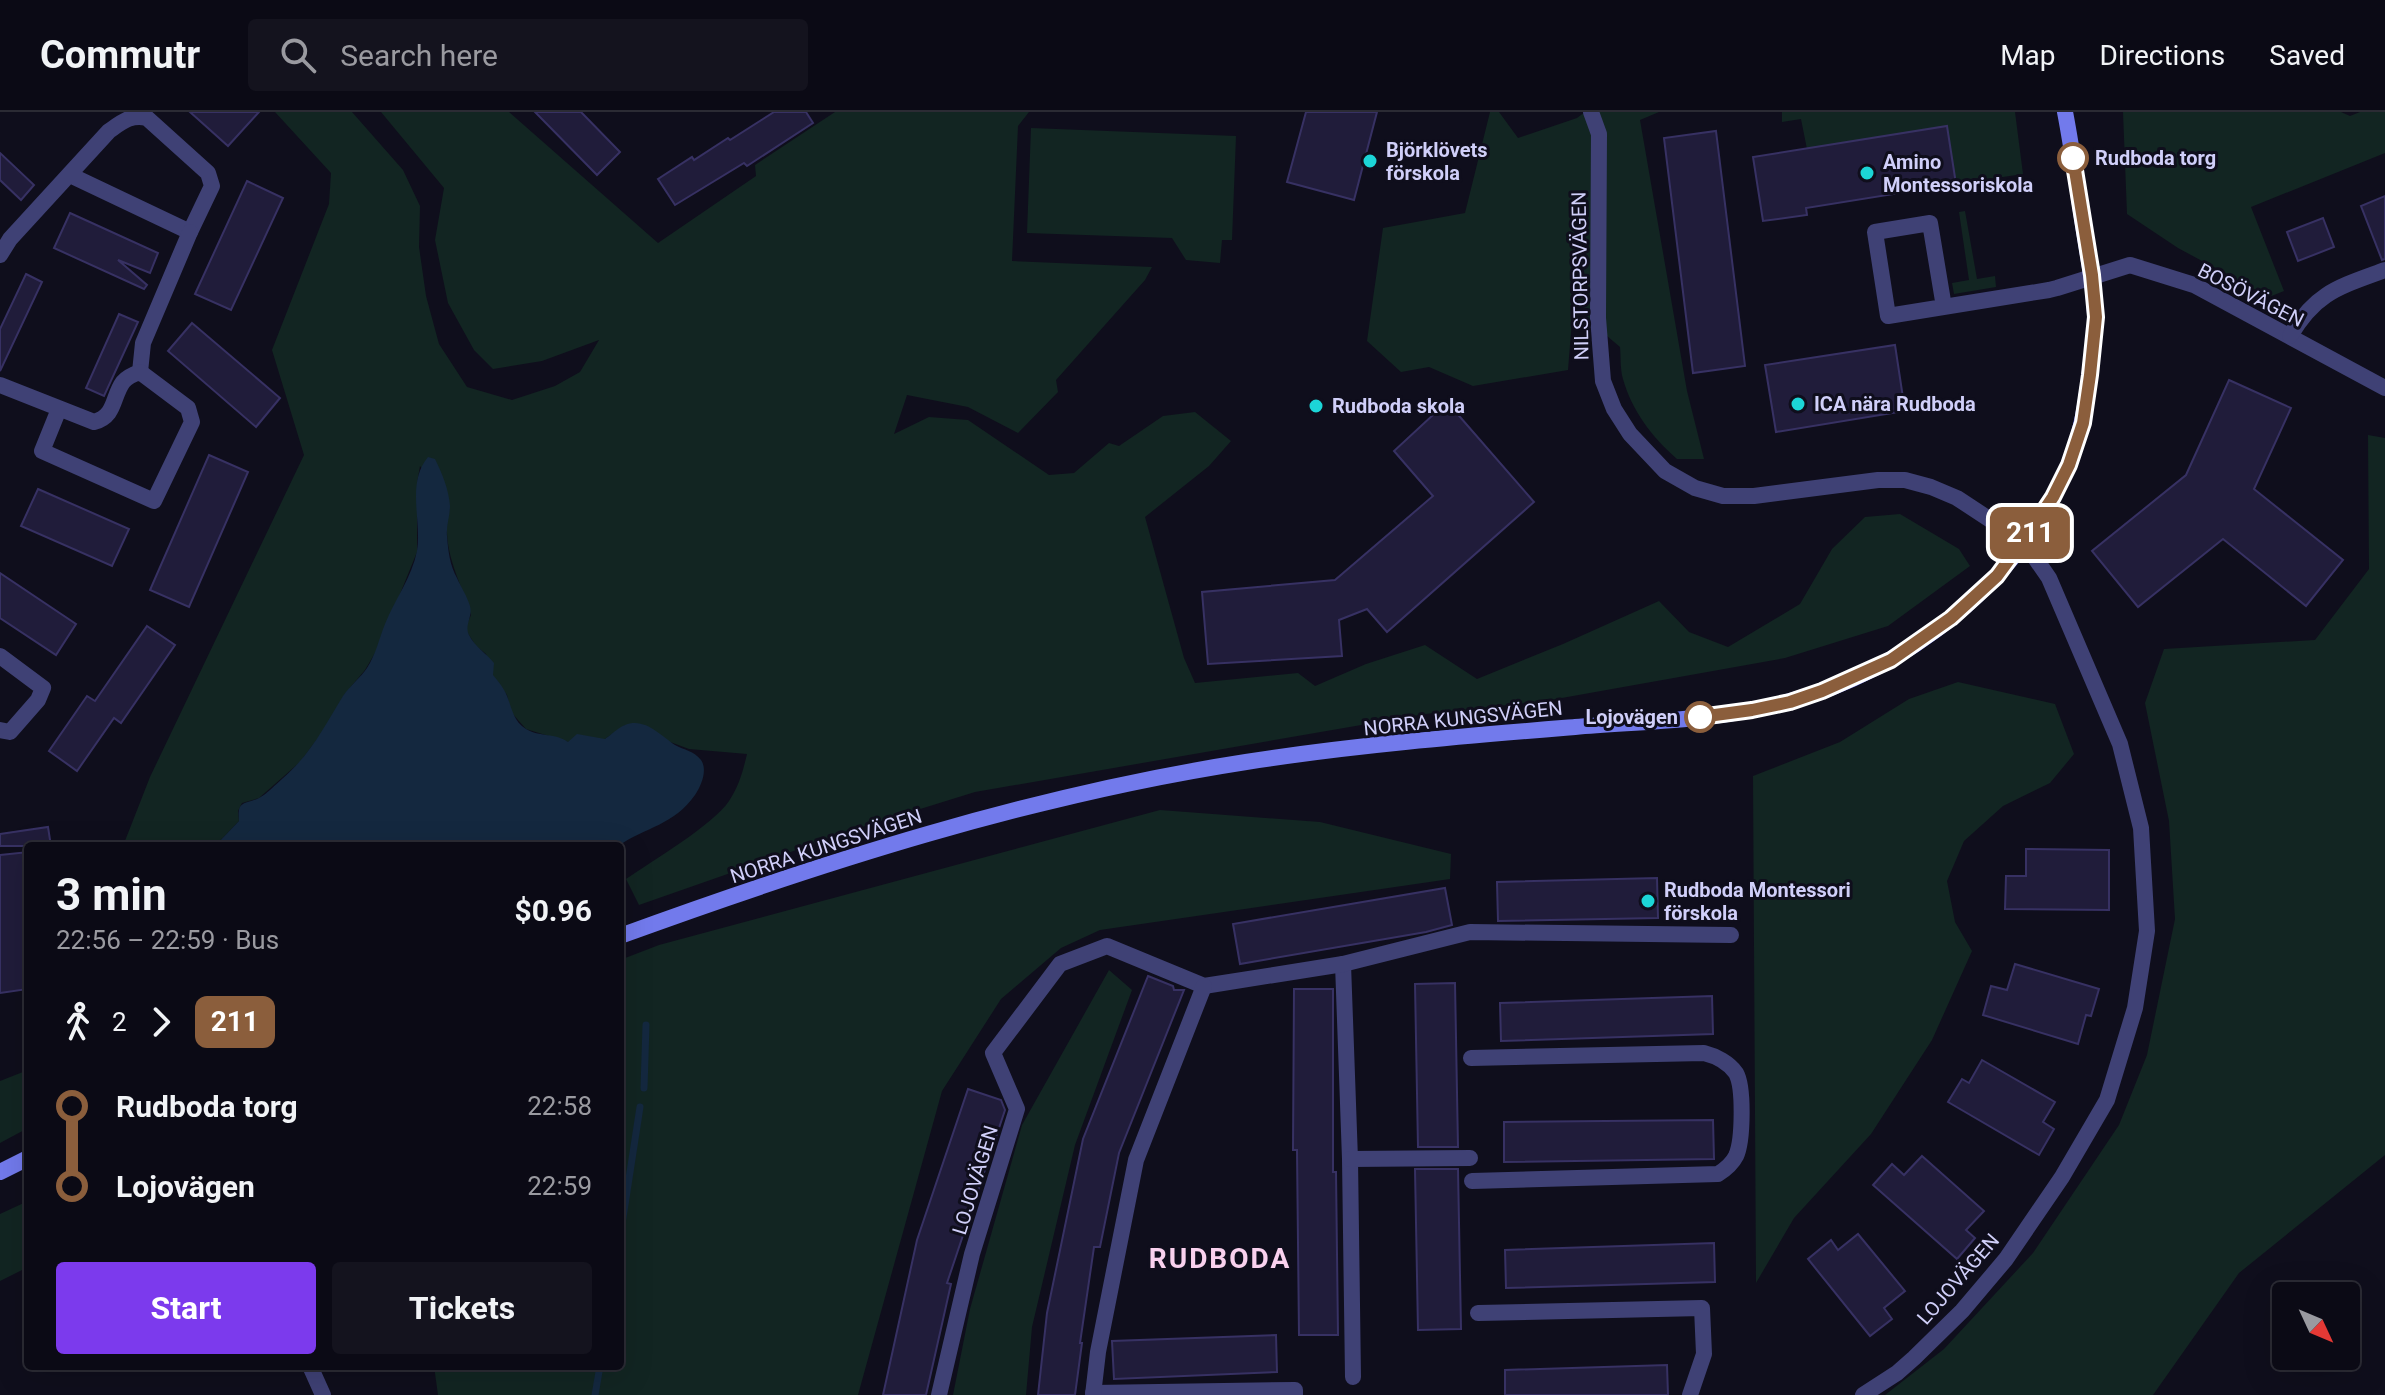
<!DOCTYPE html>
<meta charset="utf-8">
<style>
body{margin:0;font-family:Roboto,sans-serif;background:#14131e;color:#f1f3f6;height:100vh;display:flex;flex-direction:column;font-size:30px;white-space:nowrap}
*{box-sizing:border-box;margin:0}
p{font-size:26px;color:#9a9aa0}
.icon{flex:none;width:44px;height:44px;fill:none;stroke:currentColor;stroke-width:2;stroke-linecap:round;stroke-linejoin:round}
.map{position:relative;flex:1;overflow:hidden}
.details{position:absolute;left:24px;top:730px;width:600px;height:528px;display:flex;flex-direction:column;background:#0b0a15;border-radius:8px;box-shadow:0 8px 32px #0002,0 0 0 2px #2b2b34}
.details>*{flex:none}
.badge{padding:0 16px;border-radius:12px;font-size:28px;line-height:52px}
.needle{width:52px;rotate:134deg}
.buttons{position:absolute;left:2272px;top:1170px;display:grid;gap:16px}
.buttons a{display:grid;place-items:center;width:88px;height:88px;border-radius:8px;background:#0b0a15;box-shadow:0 8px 32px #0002,0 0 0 2px #2b2b34;font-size:40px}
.map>.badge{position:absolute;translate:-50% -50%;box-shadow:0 0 0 4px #fff}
.legs{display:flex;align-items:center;gap:12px;height:88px;padding:0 32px;font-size:26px}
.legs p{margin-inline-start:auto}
.overview{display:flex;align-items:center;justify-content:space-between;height:136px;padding:0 32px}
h1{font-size:44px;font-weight:700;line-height:60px}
.button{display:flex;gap:16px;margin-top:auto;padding:16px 32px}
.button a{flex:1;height:92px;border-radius:8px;background:#7c3aed;color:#fff;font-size:32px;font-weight:700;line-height:92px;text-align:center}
.button a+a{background:#14131e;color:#f1f3f6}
ul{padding:0 32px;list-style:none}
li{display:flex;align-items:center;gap:28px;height:80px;font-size:30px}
li i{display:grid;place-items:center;width:12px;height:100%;margin:0 10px;background:currentColor}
li i::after{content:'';width:20px;height:20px;margin:-10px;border:6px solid;border-radius:50%;background:#0b0a15}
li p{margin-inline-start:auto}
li:first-child i{background:linear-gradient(#0000 50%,currentColor 0)}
li:last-child i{background:linear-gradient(currentColor 50%,#0000 0)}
header{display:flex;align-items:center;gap:48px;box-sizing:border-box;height:112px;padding:0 40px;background:#0b0a15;border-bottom:2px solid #2b2b34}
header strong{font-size:38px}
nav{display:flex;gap:44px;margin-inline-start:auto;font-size:28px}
.search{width:560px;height:72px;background:#14131e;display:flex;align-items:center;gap:20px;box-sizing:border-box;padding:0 28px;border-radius:8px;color:#9a9aa0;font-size:30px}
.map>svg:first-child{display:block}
</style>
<header>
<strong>Commutr</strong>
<div class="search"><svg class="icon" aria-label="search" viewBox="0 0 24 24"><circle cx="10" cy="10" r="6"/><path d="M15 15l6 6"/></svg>Search here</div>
<nav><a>Map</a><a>Directions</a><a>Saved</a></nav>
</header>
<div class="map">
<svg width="2385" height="1283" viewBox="0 0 2385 1283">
<rect width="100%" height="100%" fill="#0f0e1c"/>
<g fill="#122522">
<path d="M275 0H352L403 58 420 94 419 135 426 184 439 232 467 275 512 288 555 274 580 260 599 228 542 249 493 257 474 238 448 191 435 128 444 76 381 0H509L658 131 756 64 755 53 835 0H1029L1018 14 1012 149 1152 155 1145 168 1056 268 1058 280 1018 321 968 295 907 283 894 322 929 305 968 308 1049 363 1074 361 1109 331 1119 334 1163 304 1195 300 1231 329 1209 354 1145 405 1184 546 1195 571 1298 561 1315 574 1366 552 1425 533 1477 567 1563 532 1659 489 1689 520 1728 535 1800 492 1832 437 1865 405 1900 402 1959 437 1970 454 1888 514 1785 546 1545 589 1425 602 975 680 859 716 639 793 626 767C652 749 713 713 729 689 739 674 743 659 747 642L689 637 625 613 605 627 568 630 526 617 511 600 507 583 492 563 486 542 476 534 467 520V512L471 503C460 467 439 434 450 395L420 354 417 371V440L398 487 386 511 378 536 365 558 344 583 330 610 300 650 259 686 242 691 238 699 239 709 215 734H123L150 665 304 343 272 238 329 92 331 61Z"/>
<path d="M1490 0H1499L1518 26 1577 6 1585 0H1659L1640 8 1687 279 1704 347H1677C1652 325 1632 299 1623 267 1620 257 1621 245 1620 235L1573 195 1568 258 1473 274 1429 255 1401 260 1367 229 1383 116 1465 101Z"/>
<polygon points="1782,0 2015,0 2023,62 1956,72 1947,14 1807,37 1801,7 1782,10"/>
<polygon points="2123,0 2341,0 2350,4 2360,0 2385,0 2385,41 2251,95 2284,179 2269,185 2178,136 2127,102"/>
<polygon points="1031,16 1236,24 1232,128 1222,128 1220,151 1186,148 1172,126 1027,121"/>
<polygon points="1965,99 1977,167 1995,164 1996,175 1954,182 1952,171 1969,168 1959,100"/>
<polygon points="2368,323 2385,326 2385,1043 2239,1161 2153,1283 1885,1283 1944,1237 2033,1141 2119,1013 2147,943 2175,807 2169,709 2145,591 2164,537 2315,528 2369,457"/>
<polygon points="1958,570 2055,592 2074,642 2050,671 2003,694 1964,729 1947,769 1955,810 1972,839 1932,928 1871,1022 1794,1106 1756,1171 1753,664 1840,630 1909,587"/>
<polygon points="1160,698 1320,710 1451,742 1450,767 1100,818 1061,836 1001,887 942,979 858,1283 438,1283 434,1254 620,1254 620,848 659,833"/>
<polygon points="1109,858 1132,878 1075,1033 1032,1215 1026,1283 953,1283 970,1197 1022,1013"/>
<polygon points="28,958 28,1016 0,1031 0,969"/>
<polygon points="28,1089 28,1155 0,1169 0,1102"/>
</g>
<path fill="#14283f" d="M428 345 435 347C442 361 449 378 450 394 450 404 446 414 447 424 448 438 450 454 457 466 461 475 467 484 470 494 473 505 464 513 469 523 475 535 486 541 494 551L493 563C498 569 504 576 507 584 512 596 513 609 526 617 539 625 556 621 568 630L577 622 605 627C611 623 619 615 625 613 645 605 661 624 675 633 684 638 694 639 701 648 708 658 701 674 695 683 674 713 646 715 618 734H215L239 709C237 688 244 693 259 686 267 682 275 673 282 667 311 642 324 615 343 584 350 574 360 566 367 556 376 542 379 527 385 512 395 487 412 465 417 439 422 409 406 371 428 345Z"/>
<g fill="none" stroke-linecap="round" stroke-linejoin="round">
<g stroke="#14283f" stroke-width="7">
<polyline points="644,976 646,913"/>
<polyline points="620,1125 640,995"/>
<polyline points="595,1283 600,1254"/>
</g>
</g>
<g fill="#201c3a" stroke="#373163" stroke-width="2">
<polygon points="190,0 259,0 228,34"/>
<polygon points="535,0 581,0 620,40 597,63"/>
<polygon points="774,0 806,0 813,11 747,54 744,51 675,93 658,67 692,45 694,48 728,26 730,28"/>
<polygon points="1306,0 1377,0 1354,88 1287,70"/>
<polygon points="1947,14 1956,72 1806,96 1807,103 1763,109 1753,45"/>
<polygon points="1716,19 1745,254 1693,261 1664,26"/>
<polygon points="0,41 34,73 21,88 0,68"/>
<polygon points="247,69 283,86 231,198 195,182"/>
<polygon points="2385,84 2385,147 2382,148 2361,94"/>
<polygon points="70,101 158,141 150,161 118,148 147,173 144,177 54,136"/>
<polygon points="2323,106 2334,135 2298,149 2287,120"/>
<polygon points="26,162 42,170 0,259 0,217"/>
<polygon points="119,202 138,210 104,284 86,276"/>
<polygon points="192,211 280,286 256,315 168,239"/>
<polygon points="1895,233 1905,299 1776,320 1765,253"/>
<polygon points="2229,268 2291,296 2254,377 2343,448 2306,494 2223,427 2138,495 2092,439 2186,363"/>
<polygon points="1447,290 1534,390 1387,520 1367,497 1339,508 1342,544 1208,552 1202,480 1335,468 1433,384 1394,339"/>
<polygon points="209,343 248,360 189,495 150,478"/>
<polygon points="38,377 129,417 112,454 21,414"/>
<polygon points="0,461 76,512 56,543 0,506"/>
<polygon points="147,514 175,533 121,611 114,606 77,659 49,639 87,584 95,589"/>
<polygon points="48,715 51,734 0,734 0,722"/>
<polygon points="2026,737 2109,738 2109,798 2005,797 2006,764 2026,764"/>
<polygon points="28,740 28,877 0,881 0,743"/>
<polygon points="1657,766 1658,806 1498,809 1497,770"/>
<polygon points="1445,776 1452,813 1426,820 1240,852 1233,812"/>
<polygon points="2015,852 2099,877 2091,904 2086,903 2078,932 1983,903 1991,874 2007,878"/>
<polygon points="1148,864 1173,874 1174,878 1184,878 1119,1041 1100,1135 1094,1135 1080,1231 1082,1231 1075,1283 1038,1283 1047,1201 1083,1027"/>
<polygon points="1455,871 1458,1035 1418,1035 1415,872"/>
<polygon points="1294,877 1333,877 1333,1060 1336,1060 1338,1223 1299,1223 1297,1038 1293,1038"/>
<polygon points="1712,884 1713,922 1501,929 1500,891"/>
<polygon points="1982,948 2055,990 2043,1010 2054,1017 2039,1043 1948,990 1962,967 1969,971"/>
<polygon points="968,977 1001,988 1005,998 947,1171 951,1172 926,1283 883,1283 917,1128"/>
<polygon points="1713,1008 1714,1047 1504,1050 1504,1010"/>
<polygon points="1922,1044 1984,1099 1966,1118 1975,1126 1957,1147 1873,1073 1892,1052 1904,1063"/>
<polygon points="1415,1057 1458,1057 1461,1217 1418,1218"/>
<polygon points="1858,1122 1905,1179 1884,1196 1892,1207 1870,1224 1808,1147 1831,1128 1838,1138"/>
<polygon points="1714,1131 1715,1170 1506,1176 1505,1138"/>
<polygon points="1276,1223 1277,1260 1114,1267 1112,1229"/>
<polygon points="1667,1253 1668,1283 1505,1283 1505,1258"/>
</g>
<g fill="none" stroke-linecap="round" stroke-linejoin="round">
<g stroke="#3f4175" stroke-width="16">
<polyline points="1591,0 1599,22 1598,206 1603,269 1614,297 1630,322 1665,359 1695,376 1723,384 1754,384 1878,368 1905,368 1931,375 1957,386 2024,430 2049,466 2120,632 2141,716 2147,819 2135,896 2107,988 2062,1065 2006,1147 1962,1199 1914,1246 1897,1261 1863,1283"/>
<path d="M0 143 10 127 109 19C122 10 131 2 147 6L208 61 212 74 190 120 70 63"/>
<polyline points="1944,195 1930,111 1875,120 1888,204 2049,178 2057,176 2130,153 2194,173 2385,276"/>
<path d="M2290 224C2316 180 2339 175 2385 158"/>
<polyline points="140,260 143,231 190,120"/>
<path d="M0 273 94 310C116 304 112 285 123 270 127 265 134 262 140 260L188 296 192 310 154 389 42 339 59 297"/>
<polyline points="0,544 43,576 38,588 10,620 0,618"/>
<polyline points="1343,852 1350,1047 1353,1265"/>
<path d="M1471 946 1704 941C1716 944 1729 951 1736 961 1744 975 1743 1029 1736 1044 1732 1052 1726 1057 1718 1062L1472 1069"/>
<polyline points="1350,1047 1470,1046"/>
<polyline points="1478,1201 1702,1196 1704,1242 1690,1283"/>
<polyline points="310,1254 323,1283"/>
<polyline points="1093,1281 1295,1278 1295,1283"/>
<polyline points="939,1283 972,1142 1017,997 993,941 1060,852 1107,834 1204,874 1343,852 1470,820 1731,823"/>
<polyline points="1093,1283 1098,1240 1136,1048 1204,874"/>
</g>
<g stroke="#727aec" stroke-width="16">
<path d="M620 824C823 750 1032 683 1246 650 1355 633 1466 624 1575 615 1646 609 1718 609 1787 590 1907 558 2019 470 2068 354 2082 321 2087 286 2091 250 2093 234 2096 218 2095 202 2094 176 2089 150 2085 125 2078 83 2073 41 2065 0"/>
<polyline points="0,1060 28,1046"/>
</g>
</g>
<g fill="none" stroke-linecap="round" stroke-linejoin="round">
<g stroke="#fff" stroke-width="18">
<polyline id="line-1" points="1700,605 1752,598 1790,590 1822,579 1891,548 1951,506 1997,464 2033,415 2053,385 2069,353 2083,311 2090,263 2096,205 2092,163 2073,46"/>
</g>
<use href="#line-1" stroke="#8b5e3c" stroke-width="12"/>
</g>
<g fill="#fff" stroke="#8b5e3c" stroke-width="4">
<circle cx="2073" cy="46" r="14"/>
<circle cx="1700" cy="605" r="14"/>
</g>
<g fill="#1cd5d7" stroke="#0f0e1c" stroke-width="3">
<circle cx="1370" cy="49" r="8"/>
<circle cx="1867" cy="61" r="8"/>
<circle cx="1798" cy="292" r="8"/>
<circle cx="1316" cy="294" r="8"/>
<circle cx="1648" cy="789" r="8"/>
</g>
<g text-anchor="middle" stroke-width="6" stroke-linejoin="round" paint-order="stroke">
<g font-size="20" font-weight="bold" fill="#d0cff9" stroke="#0f0e1c" text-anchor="start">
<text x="1386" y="45">Björklövets<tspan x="1386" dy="23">förskola</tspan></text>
<text x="1883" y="57">Amino<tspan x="1883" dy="23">Montessoriskola</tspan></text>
<text x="1814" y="299">ICA nära Rudboda</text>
<text x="1332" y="301">Rudboda skola</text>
<text x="1664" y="785">Rudboda Montessori<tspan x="1664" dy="23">förskola</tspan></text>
</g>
<g font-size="20" font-weight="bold" fill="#d0cff9" stroke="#0f0e1c" text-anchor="start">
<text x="2095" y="53">Rudboda torg</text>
<text x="1678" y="612" text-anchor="end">Lojovägen</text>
</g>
<g font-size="20" fill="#d0cff9" stroke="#0f0e1c">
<text transform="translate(1580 164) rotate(-91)" y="7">NILSTORPSVÄGEN</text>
<text transform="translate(2251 183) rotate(27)" y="7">BOSÖVÄGEN</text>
<text transform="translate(1463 606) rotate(-6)" y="7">NORRA KUNGSVÄGEN</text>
<text transform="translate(826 734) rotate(-18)" y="7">NORRA KUNGSVÄGEN</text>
<text transform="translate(975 1068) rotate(-73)" y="7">LOJOVÄGEN</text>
<text transform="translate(1958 1167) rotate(-49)" y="7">LOJOVÄGEN</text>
</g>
<g font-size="28" font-weight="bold" letter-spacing="2" fill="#f9d1ee" stroke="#0f0e1c">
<text x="1220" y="1156">RUDBODA</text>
</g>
</g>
</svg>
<div class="buttons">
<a><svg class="needle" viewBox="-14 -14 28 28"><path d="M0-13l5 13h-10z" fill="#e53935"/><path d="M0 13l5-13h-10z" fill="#9a9aa0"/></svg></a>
</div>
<b class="badge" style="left:2030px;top:421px;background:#8b5e3c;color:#fff">211</b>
<section class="details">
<div class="overview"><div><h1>3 min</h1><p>22:56 – 22:59 · Bus</p></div><b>$0.96</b></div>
<div class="legs"><svg class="icon" aria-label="walk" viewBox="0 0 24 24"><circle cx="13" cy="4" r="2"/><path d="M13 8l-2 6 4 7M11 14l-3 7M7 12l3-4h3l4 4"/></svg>2<svg class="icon" aria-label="forward" viewBox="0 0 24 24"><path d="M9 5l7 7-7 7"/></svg><b class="badge" style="background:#8b5e3c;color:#fff">211</b></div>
<ul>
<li><i style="color:#8b5e3c"></i><b>Rudboda torg</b><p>22:58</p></li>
<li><i style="color:#8b5e3c"></i><b>Lojovägen</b><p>22:59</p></li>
</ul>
<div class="button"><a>Start</a><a>Tickets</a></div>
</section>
</div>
